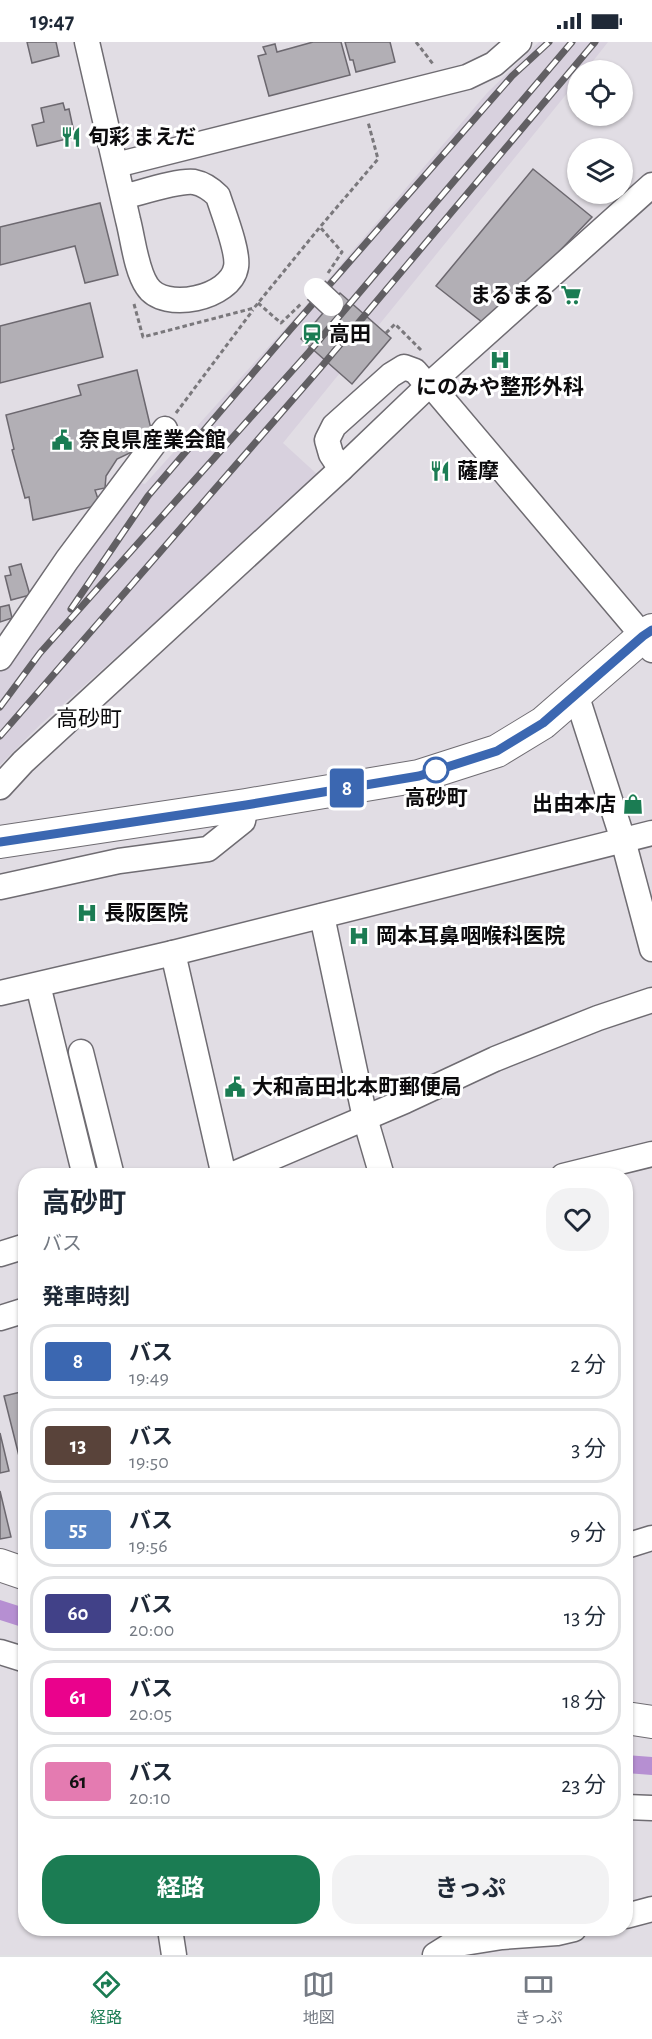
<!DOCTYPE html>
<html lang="ja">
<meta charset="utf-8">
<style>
body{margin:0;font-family:"Alegreya Sans","Noto Sans JP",sans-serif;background:#f2f2f3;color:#1f2937;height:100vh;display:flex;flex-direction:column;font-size:22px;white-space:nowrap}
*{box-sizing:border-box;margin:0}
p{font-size:20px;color:#747a83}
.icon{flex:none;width:33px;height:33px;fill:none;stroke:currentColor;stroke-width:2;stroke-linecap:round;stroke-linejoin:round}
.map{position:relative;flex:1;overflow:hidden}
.panel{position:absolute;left:18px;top:1126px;width:615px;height:768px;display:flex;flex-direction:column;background:#fff;border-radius:24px;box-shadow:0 2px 4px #0004}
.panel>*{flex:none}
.badge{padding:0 12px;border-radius:4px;font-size:21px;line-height:39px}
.buttons{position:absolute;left:567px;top:18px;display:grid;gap:12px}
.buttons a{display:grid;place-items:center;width:66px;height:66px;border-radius:50%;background:#fff;box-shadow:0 2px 4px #0004;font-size:30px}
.map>.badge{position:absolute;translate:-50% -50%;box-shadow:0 0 0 3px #fff}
h2{padding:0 24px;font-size:22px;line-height:54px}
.round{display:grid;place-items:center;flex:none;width:63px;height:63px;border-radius:24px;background:#f2f2f3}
.head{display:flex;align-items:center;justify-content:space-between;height:102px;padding:0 24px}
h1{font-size:28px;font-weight:700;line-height:45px}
.primary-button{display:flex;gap:12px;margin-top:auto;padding:12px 24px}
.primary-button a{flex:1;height:69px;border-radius:24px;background:#1b7c53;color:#fff;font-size:24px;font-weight:700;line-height:69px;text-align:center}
.primary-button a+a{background:#f2f2f3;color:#1f2937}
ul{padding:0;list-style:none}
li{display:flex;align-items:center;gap:18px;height:75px;margin:0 12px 9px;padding:0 12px;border:3px solid #e0e1e3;border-radius:24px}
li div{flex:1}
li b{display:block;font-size:22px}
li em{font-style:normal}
li .badge{min-width:66px;font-weight:700;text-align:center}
.status{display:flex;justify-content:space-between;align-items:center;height:42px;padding:0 30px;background:#fff;direction:ltr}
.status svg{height:16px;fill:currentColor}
.menu{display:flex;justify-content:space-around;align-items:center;height:84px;border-top:2px solid #e0e1e3;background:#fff;font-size:16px;color:#747a83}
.menu a{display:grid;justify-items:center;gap:3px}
.menu .active{color:#1b7c53}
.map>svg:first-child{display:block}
</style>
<div class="status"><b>19:47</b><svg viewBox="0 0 49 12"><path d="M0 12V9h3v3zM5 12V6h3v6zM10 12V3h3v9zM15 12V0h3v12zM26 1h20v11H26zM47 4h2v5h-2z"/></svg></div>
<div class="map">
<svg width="652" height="1913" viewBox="0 0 652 1913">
<rect width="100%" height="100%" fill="#e1dde4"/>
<polygon fill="#d8d1de" points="539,0 608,0 586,28 578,28 577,39 283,401 319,434 40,683 0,723 0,627 137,440 145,442 308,261 487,51"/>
<g fill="#b68fd2">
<polygon points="0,1558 25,1566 25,1586 0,1578"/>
<polygon points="626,1713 652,1715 652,1733 626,1731"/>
</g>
<g fill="#b2afb5" stroke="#6c686f" stroke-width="1.5">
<polygon points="27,0 56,0 59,14 32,21"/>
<polygon points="313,0 341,0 350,33 269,54 258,14 266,12 263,5 275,2 277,10"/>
<polygon points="345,0 390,0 395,20 356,30 353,18 350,18"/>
<polygon points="63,61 65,68 69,67 75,95 37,104 32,83 44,80 41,66"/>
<polygon points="533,127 592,175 531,239 482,280 436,244"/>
<polygon points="100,161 118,233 85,241 75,204 0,223 0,185"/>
<polygon points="340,251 391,296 352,342 301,297"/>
<polygon points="90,261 103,315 0,341 0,284"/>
<polygon points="137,328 151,387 145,388 143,399 134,409 117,417 106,434 105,446 95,448 100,463 33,478 29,455 25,456 12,408 14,407 6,373 81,353 78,343"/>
<polygon points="21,522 30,553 11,558 5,534 11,533 9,525"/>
<polygon points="9,563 12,576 0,580 0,565"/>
<polygon points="25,1349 26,1425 22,1426 4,1354"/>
<polygon points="0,1391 9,1429 0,1431"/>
<polygon points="0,1449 11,1495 0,1497"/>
</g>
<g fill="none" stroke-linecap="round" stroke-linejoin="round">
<g stroke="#6f6c72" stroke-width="27">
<g id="minor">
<path d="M87 0C101 59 114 119 128 178 133 197 136 228 147 244 164 271 231 256 236 225 239 210 223 170 218 154 211 147 204 142 194 140 178 138 140 151 123 155"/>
<polyline points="116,123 467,35 494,22 519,0"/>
<polyline points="652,143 430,342 643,594 652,608"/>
<polyline points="341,427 331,412 327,398 334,384 391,333 404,325 415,329 428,344"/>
<polyline points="0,616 67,518 165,387"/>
<polyline points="576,652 623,798 652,907"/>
<polyline points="0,745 23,720 339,429 430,342"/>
<polyline points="0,845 119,819 208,807 243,779 246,763"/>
<polyline points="322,874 365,1076 382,1134"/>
<polyline points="173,911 224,1134"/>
<polyline points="38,943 85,1134"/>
<polyline points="0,951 173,911 652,791"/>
<polyline points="81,1010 112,1134"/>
<polyline points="229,1134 405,1059 495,1017 598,976 652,958"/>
<polyline points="563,1134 652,1112"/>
<polyline points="0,1212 26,1204"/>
<polyline points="0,1276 26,1268"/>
<polyline points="626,1504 652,1496"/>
<polyline points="0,1610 26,1618"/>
<polyline points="626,1765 652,1766"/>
<polyline points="626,1874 652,1867"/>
<polyline points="170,1887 174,1913"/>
<polyline points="435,1913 451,1903 502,1895 557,1891 574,1887"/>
</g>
</g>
<g stroke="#6f6c72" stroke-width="34">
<g id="major">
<polyline points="0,800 246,763 419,734 497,709 543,681 643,594 652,588"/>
<polyline points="0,1523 26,1532"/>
<polyline points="626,1676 652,1680"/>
</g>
</g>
<g stroke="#7a787c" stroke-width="3" stroke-dasharray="4.5 3" stroke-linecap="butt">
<polyline points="416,0 433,22"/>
<polyline points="328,231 342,210 320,185 378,117 368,80"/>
<polyline points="258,261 281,281 302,261"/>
<polyline points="134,262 143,295 254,266 320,185"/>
<polyline points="386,291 395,282 421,308"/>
<polyline points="176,371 253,268"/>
</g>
<use href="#minor" stroke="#fff" stroke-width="24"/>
<use href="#major" stroke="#fff" stroke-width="32"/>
<g stroke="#615f63" stroke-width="7">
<g id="rail">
<polyline points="71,567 148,454 289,289 512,34 549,0"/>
<polyline points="0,665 40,611 309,310 572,0"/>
<polyline points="0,694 322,324 595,0"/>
</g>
</g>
<use href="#rail" stroke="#fff" stroke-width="4.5" stroke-dasharray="14" stroke-linecap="butt"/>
<g stroke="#6f6c72" stroke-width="27" stroke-linecap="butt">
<polyline id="minor-bridge" points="316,248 331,262"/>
</g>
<use href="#minor-bridge" stroke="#fff" stroke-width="24"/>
</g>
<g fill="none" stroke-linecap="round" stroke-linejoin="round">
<g stroke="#fff" stroke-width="14">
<polyline id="line" points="0,800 246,763 419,734 497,709 543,681 643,594 652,588"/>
</g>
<use href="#line" stroke="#3b67b1" stroke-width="9"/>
</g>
<defs>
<g id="restaurant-bare" transform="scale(1.62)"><path d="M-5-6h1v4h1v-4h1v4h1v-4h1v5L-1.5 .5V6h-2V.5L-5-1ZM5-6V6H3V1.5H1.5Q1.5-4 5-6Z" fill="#1b7c53" stroke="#fff" stroke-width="2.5" paint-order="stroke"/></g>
<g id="supermarket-bare" transform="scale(1.62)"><path d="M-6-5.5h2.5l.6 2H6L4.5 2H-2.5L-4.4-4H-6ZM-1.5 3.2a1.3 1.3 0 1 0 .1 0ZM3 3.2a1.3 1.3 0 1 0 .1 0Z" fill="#1b7c53" stroke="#fff" stroke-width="2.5" paint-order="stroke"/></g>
<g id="station-bare" transform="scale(1.62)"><path d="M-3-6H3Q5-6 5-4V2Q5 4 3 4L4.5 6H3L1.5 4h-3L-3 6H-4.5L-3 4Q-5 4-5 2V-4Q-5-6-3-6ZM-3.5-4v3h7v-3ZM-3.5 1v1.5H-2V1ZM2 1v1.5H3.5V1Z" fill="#1b7c53" stroke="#fff" stroke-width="2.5" paint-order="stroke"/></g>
<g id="hospital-bare" transform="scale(1.62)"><path d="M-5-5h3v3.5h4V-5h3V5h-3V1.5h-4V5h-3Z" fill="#1b7c53" stroke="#fff" stroke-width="2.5" paint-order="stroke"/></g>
<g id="civic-bare" transform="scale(1.62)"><path d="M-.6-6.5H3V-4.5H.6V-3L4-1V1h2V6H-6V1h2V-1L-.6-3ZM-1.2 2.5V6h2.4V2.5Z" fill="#1b7c53" stroke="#fff" stroke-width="2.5" paint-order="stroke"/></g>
<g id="shop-bare" transform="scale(1.62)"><path d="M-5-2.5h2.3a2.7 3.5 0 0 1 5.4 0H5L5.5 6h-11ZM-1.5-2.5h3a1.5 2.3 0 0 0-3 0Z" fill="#1b7c53" stroke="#fff" stroke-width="2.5" paint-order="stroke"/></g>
</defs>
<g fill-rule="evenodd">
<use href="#restaurant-bare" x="71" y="95"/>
<use href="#supermarket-bare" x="571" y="253"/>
<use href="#station-bare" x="312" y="292"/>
<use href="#hospital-bare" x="500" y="318"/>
<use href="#civic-bare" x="62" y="398"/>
<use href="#restaurant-bare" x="440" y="429"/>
<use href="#shop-bare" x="633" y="762"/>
<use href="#hospital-bare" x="87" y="871"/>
<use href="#hospital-bare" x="359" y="894"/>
<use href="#civic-bare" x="235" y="1045"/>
</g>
<circle fill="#fff" stroke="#3b67b1" stroke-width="3" cx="436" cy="728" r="12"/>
<g text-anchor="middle" stroke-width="6" stroke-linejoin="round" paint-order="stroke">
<g font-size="21" font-weight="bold" fill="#0c0b0d" stroke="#fff" text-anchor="start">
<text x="88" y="102">旬彩 まえだ</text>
<text x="554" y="260" text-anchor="end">まるまる</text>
<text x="329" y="299">高田</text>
<text x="500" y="352" text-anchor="middle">にのみや整形外科</text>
<text x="79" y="405">奈良県産業会館</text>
<text x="457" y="436">薩摩</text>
<text x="616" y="769" text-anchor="end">出由本店</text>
<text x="104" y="878">長阪医院</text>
<text x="376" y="901">岡本耳鼻咽喉科医院</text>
<text x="252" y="1052">大和高田北本町郵便局</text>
</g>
<g font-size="21" font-weight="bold" fill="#0c0b0d" stroke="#fff">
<text x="436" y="763">高砂町</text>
</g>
<g font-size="22" fill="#0c0b0d" stroke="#fff">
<text x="89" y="684">高砂町</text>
</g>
</g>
</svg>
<div class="buttons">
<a><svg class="icon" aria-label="locate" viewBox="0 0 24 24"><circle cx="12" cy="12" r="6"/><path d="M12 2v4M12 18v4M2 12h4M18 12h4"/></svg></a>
<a><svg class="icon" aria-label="layers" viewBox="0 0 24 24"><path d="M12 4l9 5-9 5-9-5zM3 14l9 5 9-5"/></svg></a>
</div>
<b class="badge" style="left:347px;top:746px;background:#3b67b1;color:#fff">8</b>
<section class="panel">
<div class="head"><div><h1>高砂町</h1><p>バス</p></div><a class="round"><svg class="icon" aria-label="heart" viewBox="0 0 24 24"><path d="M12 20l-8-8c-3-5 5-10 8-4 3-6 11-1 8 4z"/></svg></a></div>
<h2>発車時刻</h2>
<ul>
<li><span class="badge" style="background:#3b67b1;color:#fff">8</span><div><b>バス</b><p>19:49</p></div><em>2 分</em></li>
<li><span class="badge" style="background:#59433a;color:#fff">13</span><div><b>バス</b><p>19:50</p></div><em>3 分</em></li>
<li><span class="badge" style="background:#5985c4;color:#fff">55</span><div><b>バス</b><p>19:56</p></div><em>9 分</em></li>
<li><span class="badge" style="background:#414188;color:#fff">60</span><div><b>バス</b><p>20:00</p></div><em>13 分</em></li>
<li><span class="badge" style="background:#ea028c;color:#fff">61</span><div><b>バス</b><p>20:05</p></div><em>18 分</em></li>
<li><span class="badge" style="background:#e47bb1;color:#111">61</span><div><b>バス</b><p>20:10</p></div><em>23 分</em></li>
</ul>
<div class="primary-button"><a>経路</a><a>きっぷ</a></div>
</section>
</div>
<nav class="menu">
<a class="active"><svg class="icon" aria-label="directions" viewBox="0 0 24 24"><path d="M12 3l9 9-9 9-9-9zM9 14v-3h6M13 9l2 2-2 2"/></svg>経路</a>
<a><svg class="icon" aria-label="map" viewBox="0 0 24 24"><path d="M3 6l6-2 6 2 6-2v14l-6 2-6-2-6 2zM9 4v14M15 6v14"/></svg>地図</a>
<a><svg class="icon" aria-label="tickets" viewBox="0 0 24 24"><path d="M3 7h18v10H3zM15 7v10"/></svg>きっぷ</a>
</nav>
